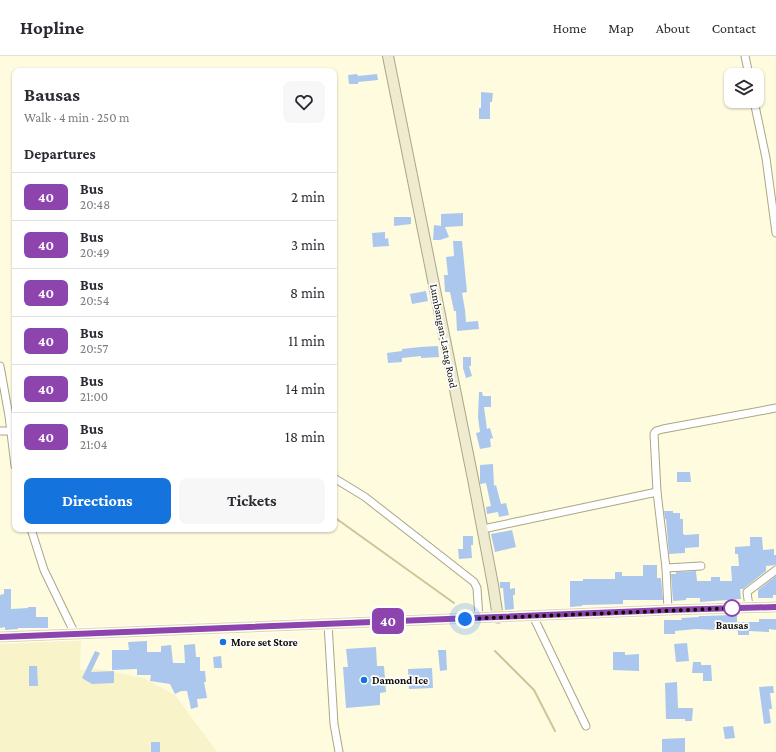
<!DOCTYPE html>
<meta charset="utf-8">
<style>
body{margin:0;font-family:"Crimson Pro",serif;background:#f7f7f7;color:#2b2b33;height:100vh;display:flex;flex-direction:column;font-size:15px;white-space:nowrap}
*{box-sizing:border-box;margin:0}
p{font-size:13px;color:#7c7c81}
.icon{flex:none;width:22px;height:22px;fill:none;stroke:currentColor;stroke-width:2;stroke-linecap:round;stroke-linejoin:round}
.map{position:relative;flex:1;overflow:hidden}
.drawer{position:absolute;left:12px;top:12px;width:325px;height:464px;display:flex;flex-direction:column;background:#fff;border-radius:8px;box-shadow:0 1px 3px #0004}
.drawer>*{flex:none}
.badge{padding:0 8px;border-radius:6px;font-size:14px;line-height:26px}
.controls{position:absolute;left:724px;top:12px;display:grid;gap:8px}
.controls a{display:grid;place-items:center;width:40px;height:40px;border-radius:8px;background:#fff;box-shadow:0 1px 3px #0004;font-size:20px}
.you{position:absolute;width:20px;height:20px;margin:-10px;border:3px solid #fff;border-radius:50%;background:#1a73e8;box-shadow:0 0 0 6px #1a73e833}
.map>.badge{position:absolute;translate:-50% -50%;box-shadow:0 0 0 2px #fff}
h2{padding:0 12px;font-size:15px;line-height:36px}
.round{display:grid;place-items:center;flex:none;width:42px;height:42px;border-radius:8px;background:#f7f7f7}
.overview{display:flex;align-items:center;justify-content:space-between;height:68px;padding:0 12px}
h1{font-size:19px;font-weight:700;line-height:30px}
.primary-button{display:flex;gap:8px;margin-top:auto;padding:8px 12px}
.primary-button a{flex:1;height:46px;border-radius:8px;background:#1473dc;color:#fff;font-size:16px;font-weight:700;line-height:46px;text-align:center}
.primary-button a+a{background:#f7f7f7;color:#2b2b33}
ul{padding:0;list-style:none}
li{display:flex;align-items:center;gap:12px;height:48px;padding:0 12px;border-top:1px solid #e1e1e2}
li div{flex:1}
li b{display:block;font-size:15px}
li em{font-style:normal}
li .badge{min-width:44px;font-weight:700;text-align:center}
header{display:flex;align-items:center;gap:24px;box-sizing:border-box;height:56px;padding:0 20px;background:#fff;border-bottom:1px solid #e1e1e2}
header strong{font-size:19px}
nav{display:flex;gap:22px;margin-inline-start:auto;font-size:14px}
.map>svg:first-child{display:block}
</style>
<header>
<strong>Hopline</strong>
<nav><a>Home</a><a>Map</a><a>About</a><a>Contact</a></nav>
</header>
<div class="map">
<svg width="776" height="696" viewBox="0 0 776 696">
<rect width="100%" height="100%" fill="#fefbdf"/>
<polygon fill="#f9f3c9" points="81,584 80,614 99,613 143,622 175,639 217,696 0,696 0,588"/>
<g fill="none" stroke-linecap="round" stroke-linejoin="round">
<g stroke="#ccc698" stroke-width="2">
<polyline points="334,461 454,547"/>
<polyline points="495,595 534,634 555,675"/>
</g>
</g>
<g fill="#abc7ed">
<polygon points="357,18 358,20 377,18 378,24 358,26 358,28 349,28 348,19"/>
<polygon points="481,36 493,37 492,46 490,46 490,63 479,63 479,52 481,52"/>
<polygon points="463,157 463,170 445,171 449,181 440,184 433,184 434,169 441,170 441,158"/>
<polygon points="394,161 411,161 411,168 394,170"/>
<polygon points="385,176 385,183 388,182 389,190 373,191 372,177"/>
<polygon points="453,185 462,185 467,236 462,237 465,254 466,266 478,265 479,273 457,275 456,255 454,255 450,236 445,236 444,219 448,219 446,201 454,200"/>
<polygon points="426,235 428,245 412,248 410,238"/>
<polygon points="438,290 439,301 421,302 421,300 402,302 402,306 388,307 387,297 402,295 402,293 420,291"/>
<polygon points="463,301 471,301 471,310 469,310 472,320 466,322 463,312"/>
<polygon points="479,336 482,336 483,340 491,340 491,351 484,351 487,373 490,372 493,382 490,383 491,391 480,393 476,377 480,376 478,361"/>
<polygon points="493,408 494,430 496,429 501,448 506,447 509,459 499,461 498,456 487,458 486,451 491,450 486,427 480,428 480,409"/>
<polygon points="677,416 690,416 691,426 677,426"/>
<polygon points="664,455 673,455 673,457 680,457 680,463 683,463 683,477 684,479 699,478 699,491 685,492 685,497 669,498 666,463 665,463"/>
<polygon points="512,474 516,491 495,496 491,478"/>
<polygon points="463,480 473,480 473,489 471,489 472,502 459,503 458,493 463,493"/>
<polygon points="750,481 762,481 763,494 774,493 774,499 776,499 776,509 766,510 766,515 743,533 740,533 741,543 700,546 700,542 686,542 686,544 673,545 671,518 676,518 676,516 696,515 697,525 711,525 711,521 720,521 720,525 732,525 731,510 739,510 738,498 735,498 735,491 750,490"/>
<polygon points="643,509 657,509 657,522 661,522 663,544 623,544 623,548 582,549 582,550 570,551 570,525 583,525 583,523 615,523 615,516 622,516 622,520 643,520"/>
<polygon points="776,520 776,539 773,539 773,542 758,542 758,534"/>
<polygon points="500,526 510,526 510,533 515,532 515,539 513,539 514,553 505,554 503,532 500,532"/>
<polygon points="4,533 11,533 11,553 28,552 28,551 36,551 36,561 48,561 48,572 18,572 18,573 5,574 5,571 0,572 0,539 4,538"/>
<polygon points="731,559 737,559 737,566 759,566 759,563 776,563 776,574 769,573 769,576 749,575 749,579 738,579 738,575 696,573 675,575 675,578 664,578 664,564 682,564 681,562 699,561 699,560"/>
<polygon points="147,585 147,596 161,596 161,590 171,589 173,607 185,607 184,589 195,588 196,601 200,601 200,615 205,615 206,626 204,626 207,642 197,643 198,651 191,653 187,635 181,635 175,638 170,628 150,625 151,619 137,619 137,613 112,614 112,594 129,594 128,586"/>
<polygon points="687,587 689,605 676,606 674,588"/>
<polygon points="376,591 377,610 384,610 386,636 380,637 380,649 346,652 343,611 348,611 346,593"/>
<polygon points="438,594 446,594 447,614 440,615"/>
<polygon points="95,595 100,597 91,616 114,615 114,627 92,628 82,622"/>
<polygon points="613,596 625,596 625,599 639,598 639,615 613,614"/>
<polygon points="221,600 222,612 214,612 213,601"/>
<polygon points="693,606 701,606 701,609 711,609 712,625 703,625 703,617 692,617"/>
<polygon points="29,610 37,610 38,630 29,630"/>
<polygon points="432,612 433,632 409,633 408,613"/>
<polygon points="677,626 678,652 693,652 692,665 685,665 685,663 666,663 665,627"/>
<polygon points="773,630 774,637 770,637 772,653 769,653 771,667 764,668 759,631"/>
<polygon points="733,670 735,682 725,683 723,671"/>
<polygon points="685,682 685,696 662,696 662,683"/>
<rect x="151" y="686" width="9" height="10"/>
</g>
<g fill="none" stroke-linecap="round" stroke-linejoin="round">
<g stroke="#aaa686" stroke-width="9">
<g id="street">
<polyline points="745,0 749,19"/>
<polyline points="754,45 766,102 776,177"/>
<polyline points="0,310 9,360 15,410"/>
<polyline points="0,375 14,375"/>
<polyline points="334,422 365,441 474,526 477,532 479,562"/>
<polyline points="31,473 44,514 75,578"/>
<polyline points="483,473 657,436"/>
<polyline points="666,512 701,510"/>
<polyline points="749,551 747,536 776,514"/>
<polyline points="668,554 666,512 657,436 654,378 656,375 663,373 776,352"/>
<polyline points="533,560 586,670"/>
<polyline points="328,568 334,668 339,696"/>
</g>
</g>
<g stroke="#aaa686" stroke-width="12">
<polyline id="secondary" points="388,0 473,423 493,529 498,562"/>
</g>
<g stroke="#fff" stroke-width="13">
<polyline id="primary" points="0,581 668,554 776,551"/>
</g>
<use href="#street" stroke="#fff" stroke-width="7"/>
<use href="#secondary" stroke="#efebd0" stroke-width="10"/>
<use href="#primary" stroke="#dfd7a1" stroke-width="11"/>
</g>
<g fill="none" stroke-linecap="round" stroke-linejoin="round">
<g stroke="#fff" stroke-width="9">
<polyline id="line" points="0,581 668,554 776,551"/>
</g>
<use href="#line" stroke="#8e44ad" stroke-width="6"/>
<polyline stroke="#0e0c03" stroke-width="4" stroke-dasharray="0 7.2" points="465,563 736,552 732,552"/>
</g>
<circle fill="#fff" stroke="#8e44ad" stroke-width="2" cx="732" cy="552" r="8"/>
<g fill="#1473dc" stroke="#fff" stroke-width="1.5">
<circle cx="223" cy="586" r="4"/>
<circle cx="364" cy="624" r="4"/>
</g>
<g text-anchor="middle" stroke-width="3.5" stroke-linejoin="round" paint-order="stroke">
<g font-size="11" fill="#0e0c03" stroke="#fff">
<text transform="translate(444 280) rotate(79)" y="4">Lumbangan-Latag Road</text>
</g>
<g font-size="11" font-weight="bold" fill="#0e0c03" stroke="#fff">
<text x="732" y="573">Bausas</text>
</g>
<g font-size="11" font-weight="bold" fill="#0e0c03" stroke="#fff" text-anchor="start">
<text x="231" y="590">More set Store</text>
<text x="372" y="628">Damond Ice</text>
</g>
</g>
</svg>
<div class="controls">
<a><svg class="icon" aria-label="layers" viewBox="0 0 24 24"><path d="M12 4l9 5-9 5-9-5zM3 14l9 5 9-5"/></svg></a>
</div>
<div class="you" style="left:465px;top:563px"></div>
<b class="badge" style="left:388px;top:565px;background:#8e44ad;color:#fff">40</b>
<section class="drawer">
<div class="overview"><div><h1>Bausas</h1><p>Walk · 4 min · 250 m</p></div><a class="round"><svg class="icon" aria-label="heart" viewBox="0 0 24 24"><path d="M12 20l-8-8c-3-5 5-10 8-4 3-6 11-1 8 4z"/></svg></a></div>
<h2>Departures</h2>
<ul>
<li><span class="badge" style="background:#8e44ad;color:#fff">40</span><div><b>Bus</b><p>20:48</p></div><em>2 min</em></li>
<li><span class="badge" style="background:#8e44ad;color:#fff">40</span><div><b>Bus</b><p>20:49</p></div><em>3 min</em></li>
<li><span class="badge" style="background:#8e44ad;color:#fff">40</span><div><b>Bus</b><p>20:54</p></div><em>8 min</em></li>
<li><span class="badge" style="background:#8e44ad;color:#fff">40</span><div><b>Bus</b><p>20:57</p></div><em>11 min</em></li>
<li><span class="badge" style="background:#8e44ad;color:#fff">40</span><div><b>Bus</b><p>21:00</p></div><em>14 min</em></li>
<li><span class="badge" style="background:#8e44ad;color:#fff">40</span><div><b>Bus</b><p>21:04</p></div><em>18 min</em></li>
</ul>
<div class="primary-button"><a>Directions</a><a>Tickets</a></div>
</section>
</div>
